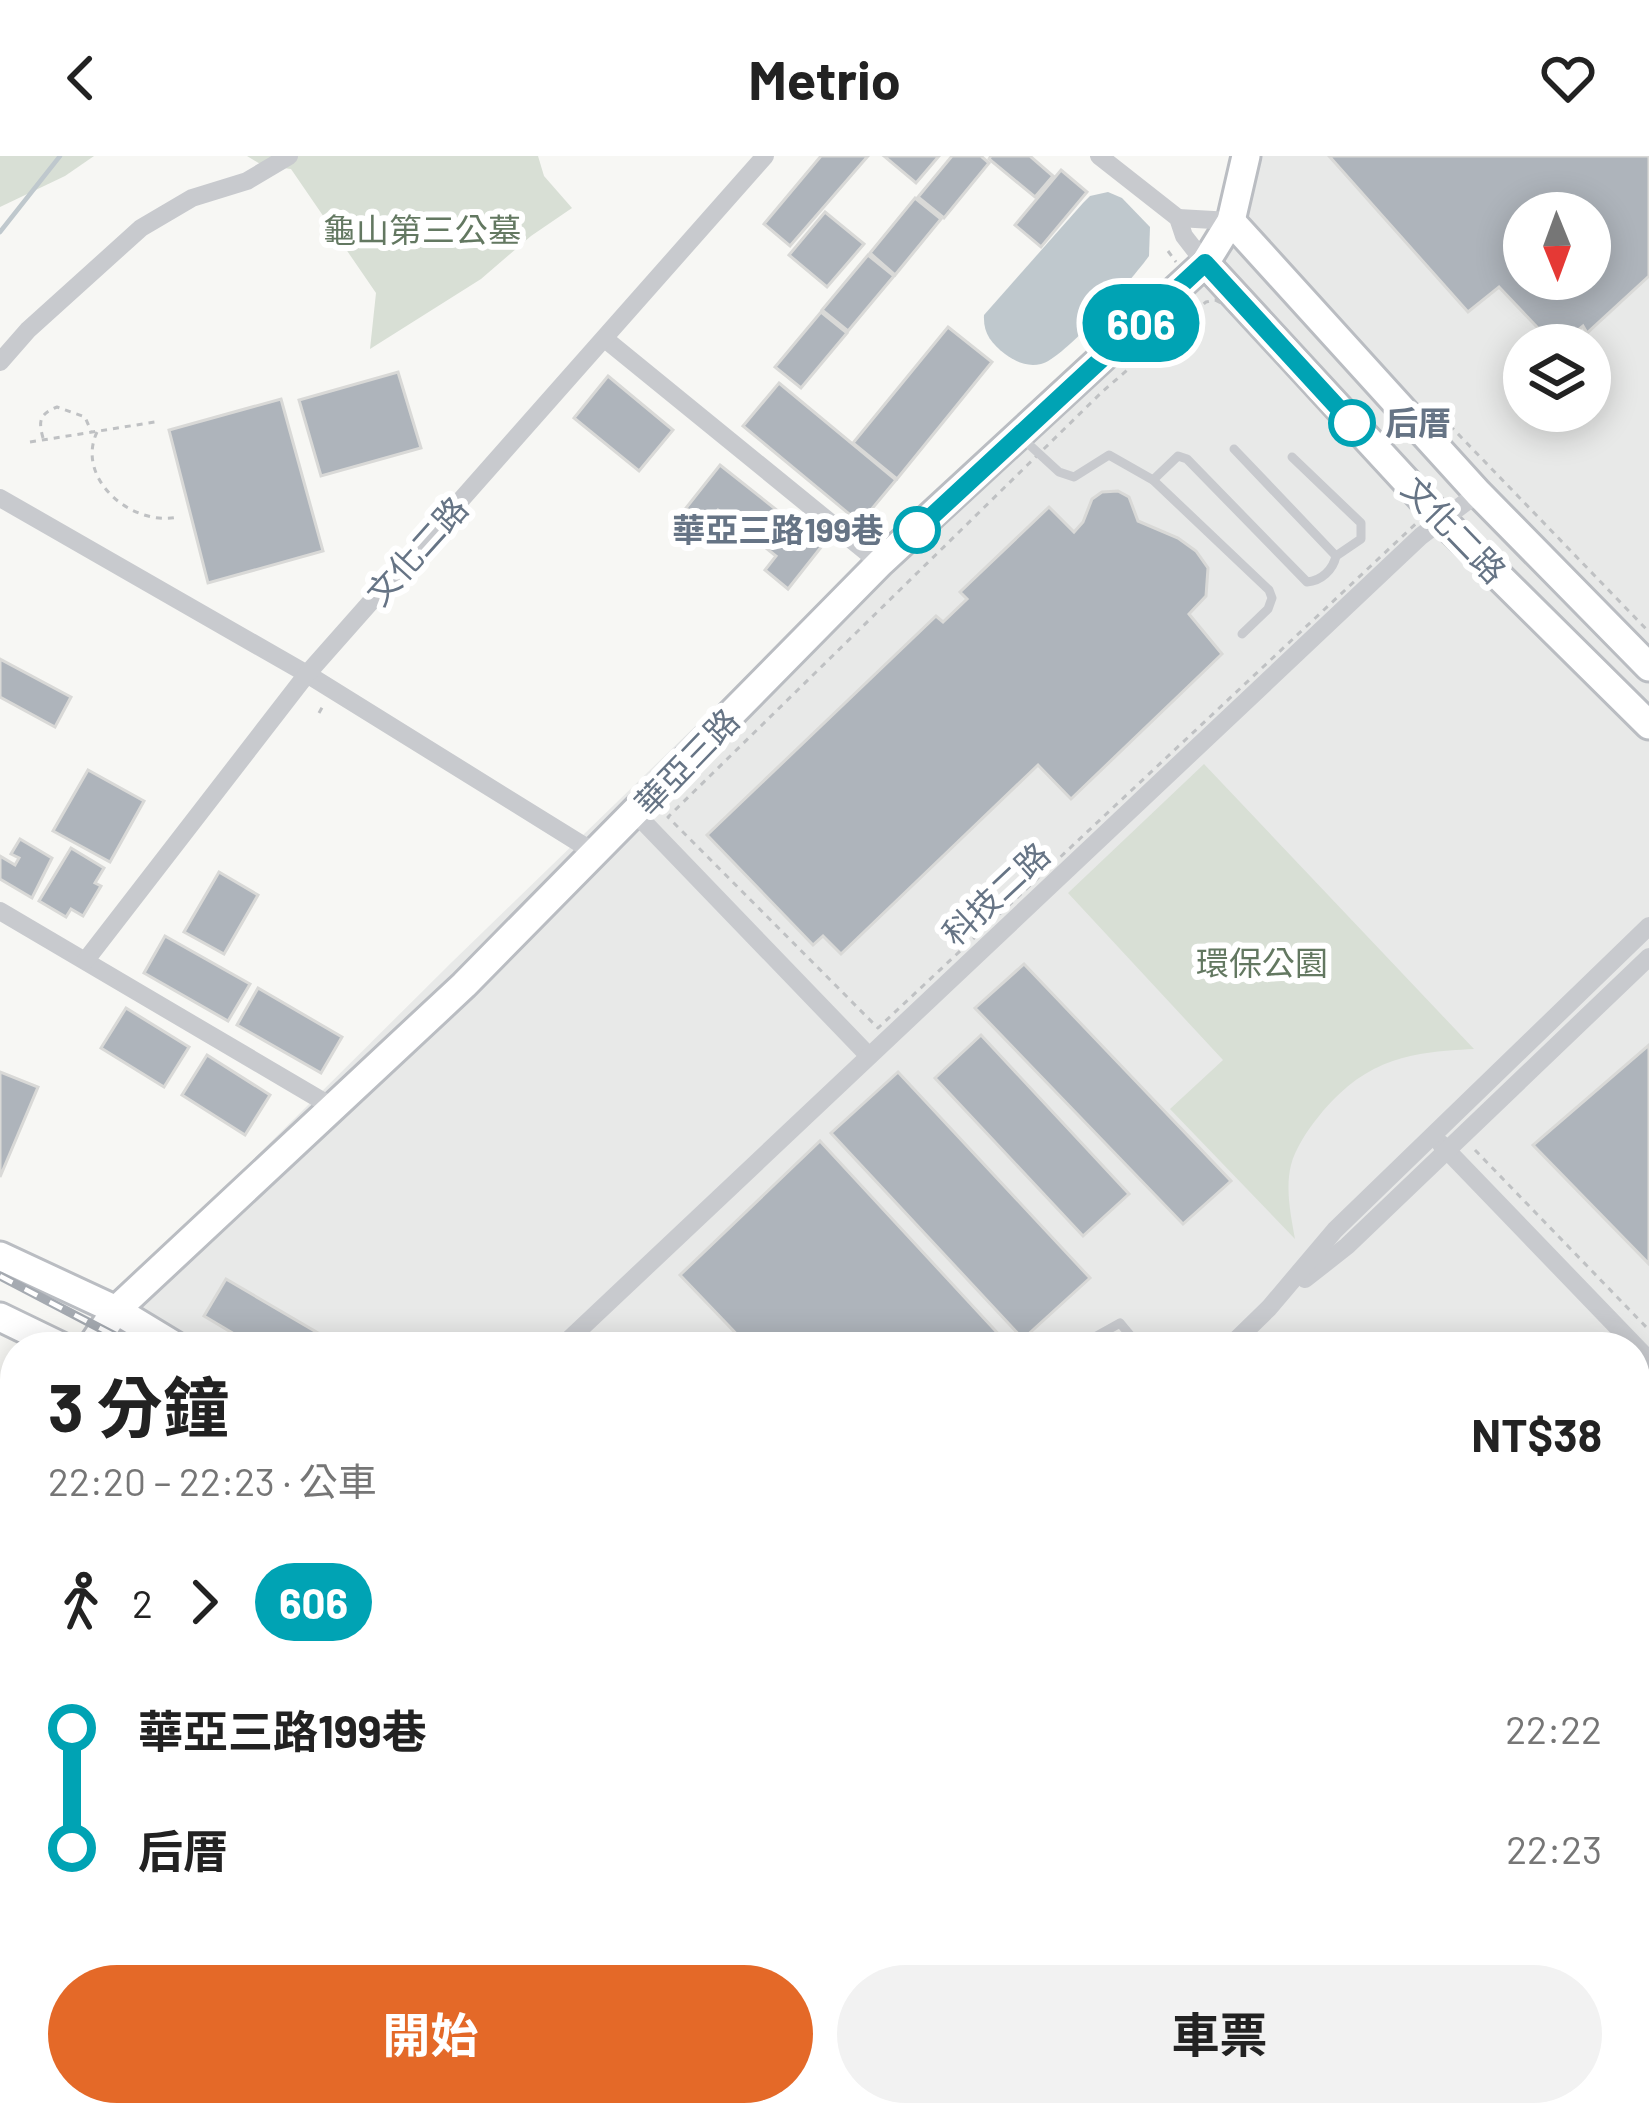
<!DOCTYPE html>
<html lang="zh-TW">
<meta charset="utf-8">
<style>
body{margin:0;font-family:Barlow,"Noto Sans TC",sans-serif;background:#f2f2f2;color:#222;height:100vh;display:flex;flex-direction:column;font-size:45px;white-space:nowrap}
*{box-sizing:border-box;margin:0}
p{font-size:39px;color:#767676}
.icon{flex:none;width:66px;height:66px;fill:none;stroke:currentColor;stroke-width:2;stroke-linecap:round;stroke-linejoin:round}
.map{position:relative;flex:1;overflow:hidden}
.details{position:absolute;left:0px;top:1176px;width:1650px;height:795px;display:flex;flex-direction:column;background:#fff;border-radius:48px 48px 0 0;box-shadow:0 6px 30px #0003}
.details>*{flex:none}
.badge{padding:0 24px;border-radius:39px;font-size:42px;line-height:78px}
.needle{width:78px;rotate:179deg}
.fabs{position:absolute;left:1503px;top:36px;display:grid;gap:24px}
.fabs a{display:grid;place-items:center;width:108px;height:108px;border-radius:50%;background:#fff;box-shadow:0 6px 30px #0003;font-size:60px}
.map>.badge{position:absolute;translate:-50% -50%;box-shadow:0 0 0 6px #fff}
.legs{display:flex;align-items:center;gap:18px;height:132px;padding:0 48px;font-size:39px}
.legs p{margin-inline-start:auto}
.headline{display:flex;align-items:center;justify-content:space-between;height:204px;padding:0 48px}
h1{font-size:66px;font-weight:700;line-height:90px}
.primary-button{display:flex;gap:24px;margin-top:auto;padding:24px 48px}
.primary-button a{flex:1;height:138px;border-radius:72px;background:#e46928;color:#fff;font-size:48px;font-weight:700;line-height:138px;text-align:center}
.primary-button a+a{background:#f2f2f2;color:#222}
ul{padding:0 48px;list-style:none}
li{display:flex;align-items:center;gap:42px;height:120px;font-size:45px}
li i{display:grid;place-items:center;width:18px;height:100%;margin:0 15px;background:currentColor}
li i::after{content:'';width:30px;height:30px;margin:-15px;border:9px solid;border-radius:50%;background:#fff}
li p{margin-inline-start:auto}
li:first-child i{background:linear-gradient(#0000 50%,currentColor 0)}
li:last-child i{background:linear-gradient(currentColor 50%,#0000 0)}
header{display:flex;justify-content:space-between;align-items:center;height:156px;padding:0 48px;background:#fff;font-size:54px;font-weight:700}
.map>svg:first-child{display:block}
</style>
<header><svg class="icon" aria-label="back" viewBox="0 0 24 24"><path d="M15 5l-7 7 7 7"/></svg>Metrio<svg class="icon" aria-label="heart" viewBox="0 0 24 24"><path d="M12 20l-8-8c-3-5 5-10 8-4 3-6 11-1 8 4z"/></svg></header>
<div class="map">
<svg width="1649" height="1969" viewBox="0 0 1649 1969">
<rect width="100%" height="100%" fill="#f7f7f4"/>
<g fill="#e8e9e8" fill-rule="evenodd">
<path d="M1241 0H1649V1969H1103L1090 1956H1635V1191H206L118 1138 453 805 844 426 1227 69ZM1524 57H1590V123H1524ZM1524 189H1590V255H1524Z"/>
<polygon points="0,1772 15,1778 15,1956 206,1956 193,1969 0,1969"/>
<polygon points="417,1956 1000,1956 1012,1969 432,1969"/>
</g>
<g fill="#d8dfd5">
<polygon points="0,0 94,0 65,20 0,51"/>
<polygon points="247,0 538,0 544,20 572,52 531,80 481,123 370,193 376,137 291,13 262,9"/>
<path d="M1204 608 1474 893C1405 896 1364 905 1319 960 1308 973 1295 993 1291 1009 1285 1033 1291 1060 1295 1083L1170 953 1223 904 1068 737Z"/>
<polygon points="15,1789 15,1897 0,1909 0,1791"/>
</g>
<g fill="#bfc8cd">
<path d="M1108 36 1122 42 1150 71 1149 100C1133 122 1064 203 1041 208 1027 211 1016 206 1005 198 991 187 983 177 984 159L1083 47 1090 40Z"/>
<polygon points="15,1605 15,1708 1,1709 0,1619"/>
</g>
<g fill="none" stroke-linecap="round" stroke-linejoin="round">
<g stroke="#bfc8cd" stroke-width="4.5">
<polyline points="0,76 60,0"/>
<polyline points="0,1453 15,1467"/>
</g>
</g>
<g fill="#aeb4bb" stroke="#d9d9d7" stroke-width="3" fill-rule="evenodd">
<polygon points="821,0 868,0 790,90 764,68"/>
<polygon points="884,0 939,0 916,27"/>
<polygon points="952,0 981,0 989,7 944,62 918,41"/>
<polygon points="991,0 1030,0 1053,20 1035,41 989,3"/>
<path d="M1329 0H1649V120L1587 177 1583 170 1560 189H1554L1499 131 1468 156ZM1524 57H1590V123H1524Z"/>
<polygon points="1061,14 1087,36 1041,91 1015,69"/>
<polygon points="915,42 941,63 895,119 870,97"/>
<polygon points="825,56 864,88 827,131 789,99"/>
<polygon points="868,99 894,120 848,175 822,154"/>
<polygon points="821,156 847,177 801,232 775,211"/>
<polygon points="948,171 992,206 897,323 853,287"/>
<polygon points="398,216 421,292 321,320 299,244"/>
<polygon points="608,220 673,274 639,315 574,262"/>
<polygon points="779,227 896,324 860,367 743,270"/>
<polygon points="281,243 323,395 208,427 169,274"/>
<polygon points="720,309 822,390 788,433 765,414 776,400 718,354 707,368 686,352"/>
<polygon points="1118,335 1129,341 1138,365 1178,382 1196,395 1208,412 1206,440 1189,458 1222,498 1071,643 1038,609 841,798 823,780 813,789 707,679 936,460 943,466 967,443 960,436 1049,351 1074,376 1083,366 1092,343 1102,336"/>
<polygon points="0,503 71,541 55,571 0,541"/>
<polygon points="88,614 144,645 110,706 53,675"/>
<polygon points="20,683 52,702 32,742 0,723 0,700 15,709 19,702 11,698"/>
<polygon points="71,692 104,712 95,727 101,730 83,760 71,753 66,761 39,745"/>
<polygon points="219,716 258,739 224,798 184,776"/>
<polygon points="165,780 250,828 228,865 144,817"/>
<polygon points="1024,808 1231,1025 1183,1068 975,852"/>
<polygon points="258,832 342,881 321,917 237,869"/>
<polygon points="126,852 189,891 164,931 101,892"/>
<polygon points="981,879 1129,1038 1083,1080 935,922"/>
<polygon points="1649,889 1649,1108 1533,989"/>
<polygon points="207,899 270,939 245,979 182,939"/>
<polygon points="0,916 38,931 0,1021"/>
<polygon points="898,916 1090,1122 1023,1183 831,977"/>
<polygon points="820,985 1005,1185 994,1191 749,1191 680,1119"/>
<polygon points="226,1123 342,1191 256,1191 204,1160"/>
<polygon points="1649,1479 1649,1591 1635,1577 1635,1492"/>
<polygon points="12,1543 15,1582 0,1596 0,1554"/>
<polygon points="15,1898 15,1948 0,1959 0,1924 7,1919 0,1910"/>
<polygon points="36,1956 124,1956 106,1969 19,1969"/>
</g>
<g fill="none" stroke-linecap="round" stroke-linejoin="round">
<g stroke="#babdc2" stroke-width="33">
<g id="secondary">
<polyline points="1231,65 1478,337 1649,511"/>
<polyline points="1205,107 1441,363 1649,569"/>
<polyline points="0,1100 116,1154 177,1191"/>
<polyline points="0,1161 62,1191"/>
<polyline points="91,1191 116,1154 464,829 880,407 1205,107 1231,65 1246,0"/>
<polyline points="1032,1956 1044,1969"/>
<polyline points="1096,1956 1109,1969"/>
</g>
</g>
<g stroke="#bfc1c3" stroke-width="3" stroke-dasharray="6 6" stroke-linecap="butt">
<polyline points="1168,95 1176,106"/>
<polygon points="1215,144 1225,149 1423,361 878,872 668,661 1103,235 1206,146"/>
<polyline points="1433,252 1649,476"/>
<path d="M97 276C75 323 132 371 178 361"/>
<path d="M43 282C38 264 40 258 57 251L85 261 91 275"/>
<polyline points="30,286 155,266"/>
<polyline points="319,557 324,548"/>
<polyline points="1475,994 1649,1174"/>
<polyline points="0,1475 15,1489"/>
<polyline points="0,1715 15,1716"/>
</g>
<g stroke="#c8cace" stroke-width="9">
<polyline points="1023,283 1059,316 1074,321 1109,299 1153,324 1269,434 1272,442 1268,453 1242,478"/>
<polyline points="1292,301 1361,367 1361,383 1336,400"/>
<path d="M1153 324 1178 300 1187 303 1307 426C1321 425 1333 414 1336 400L1234 293"/>
<polyline points="1077,1191 1120,1167 1140,1191"/>
<polyline points="0,1762 15,1767"/>
</g>
<g stroke="#c8cace" stroke-width="18">
<polyline points="1099,0 1178,62 1184,80 1205,107"/>
<polyline points="1178,62 1231,65"/>
<polyline points="605,183 880,407"/>
<polyline points="0,206 28,174 141,72 192,42 247,25 289,0"/>
<polyline points="0,342 307,518 597,698"/>
<polyline points="636,658 869,900"/>
<polyline points="0,755 331,950"/>
<polyline points="86,804 307,518 765,0"/>
<polyline points="1440,987 1649,1204"/>
<polyline points="1305,1123 1347,1090 1649,801"/>
<polyline points="561,1191 1421,380 1478,337"/>
<polyline points="1229,1191 1269,1152 1335,1074 1649,770"/>
<polyline points="0,1285 15,1270"/>
<polyline points="1635,1768 1649,1783"/>
<polyline points="390,1956 408,1969"/>
<polyline points="354,1969 361,1956"/>
</g>
<use href="#secondary" stroke="#fff" stroke-width="27"/>
<g stroke="#a5aab1" stroke-width="9">
<g id="rail">
<polyline points="0,1120 136,1191"/>
<polyline points="1045,1956 1058,1969"/>
</g>
</g>
<use href="#rail" stroke="#fff" stroke-width="4.5" stroke-dasharray="14" stroke-linecap="butt"/>
</g>
<g fill="none" stroke-linecap="round" stroke-linejoin="round">
<g stroke="#fff" stroke-width="27">
<polyline id="line-1" points="917,374 1205,107 1352,267"/>
</g>
<use href="#line-1" stroke="#00a3b4" stroke-width="18"/>
</g>
<g fill="#fff" stroke="#00a3b4" stroke-width="6">
<circle cx="1352" cy="267" r="21"/>
<circle cx="917" cy="374" r="21"/>
</g>
<g text-anchor="middle" stroke-width="12" stroke-linejoin="round" paint-order="stroke">
<g font-size="33" fill="#637861" stroke="#fff">
<text x="422" y="86">龜山第三公墓</text>
<text x="1262" y="819">環保公園</text>
</g>
<g font-size="33" font-weight="bold" fill="#667485" stroke="#fff" text-anchor="start">
<text x="1385" y="279">后厝</text>
<text x="884" y="386" text-anchor="end">華亞三路199巷</text>
</g>
<g font-size="33" fill="#667485" stroke="#fff">
<text transform="translate(1454 374) rotate(46)" y="12">文化二路</text>
<text transform="translate(417 395) rotate(-48)" y="12">文化二路</text>
<text transform="translate(687 606) rotate(-46)" y="12">華亞三路</text>
<text transform="translate(996 738) rotate(-43)" y="12">科技二路</text>
</g>
</g>
</svg>
<div class="fabs">
<a><svg class="needle" viewBox="-14 -14 28 28"><path d="M0-13l5 13h-10z" fill="#e53935"/><path d="M0 13l5-13h-10z" fill="#767676"/></svg></a>
<a><svg class="icon" aria-label="layers" viewBox="0 0 24 24"><path d="M12 4l9 5-9 5-9-5zM3 14l9 5 9-5"/></svg></a>
</div>
<b class="badge" style="left:1141px;top:167px;background:#00a3b4;color:#fff">606</b>
<section class="details">
<div class="headline"><div><h1>3 分鐘</h1><p>22:20 – 22:23 · 公車</p></div><b>NT$38</b></div>
<div class="legs"><svg class="icon" aria-label="walk" viewBox="0 0 24 24"><circle cx="13" cy="4" r="2"/><path d="M13 8l-2 6 4 7M11 14l-3 7M7 12l3-4h3l4 4"/></svg>2<svg class="icon" aria-label="forward" viewBox="0 0 24 24"><path d="M9 5l7 7-7 7"/></svg><b class="badge" style="background:#00a3b4;color:#fff">606</b></div>
<ul>
<li><i style="color:#00a3b4"></i><b>華亞三路199巷</b><p>22:22</p></li>
<li><i style="color:#00a3b4"></i><b>后厝</b><p>22:23</p></li>
</ul>
<div class="primary-button"><a>開始</a><a>車票</a></div>
</section>
</div>
